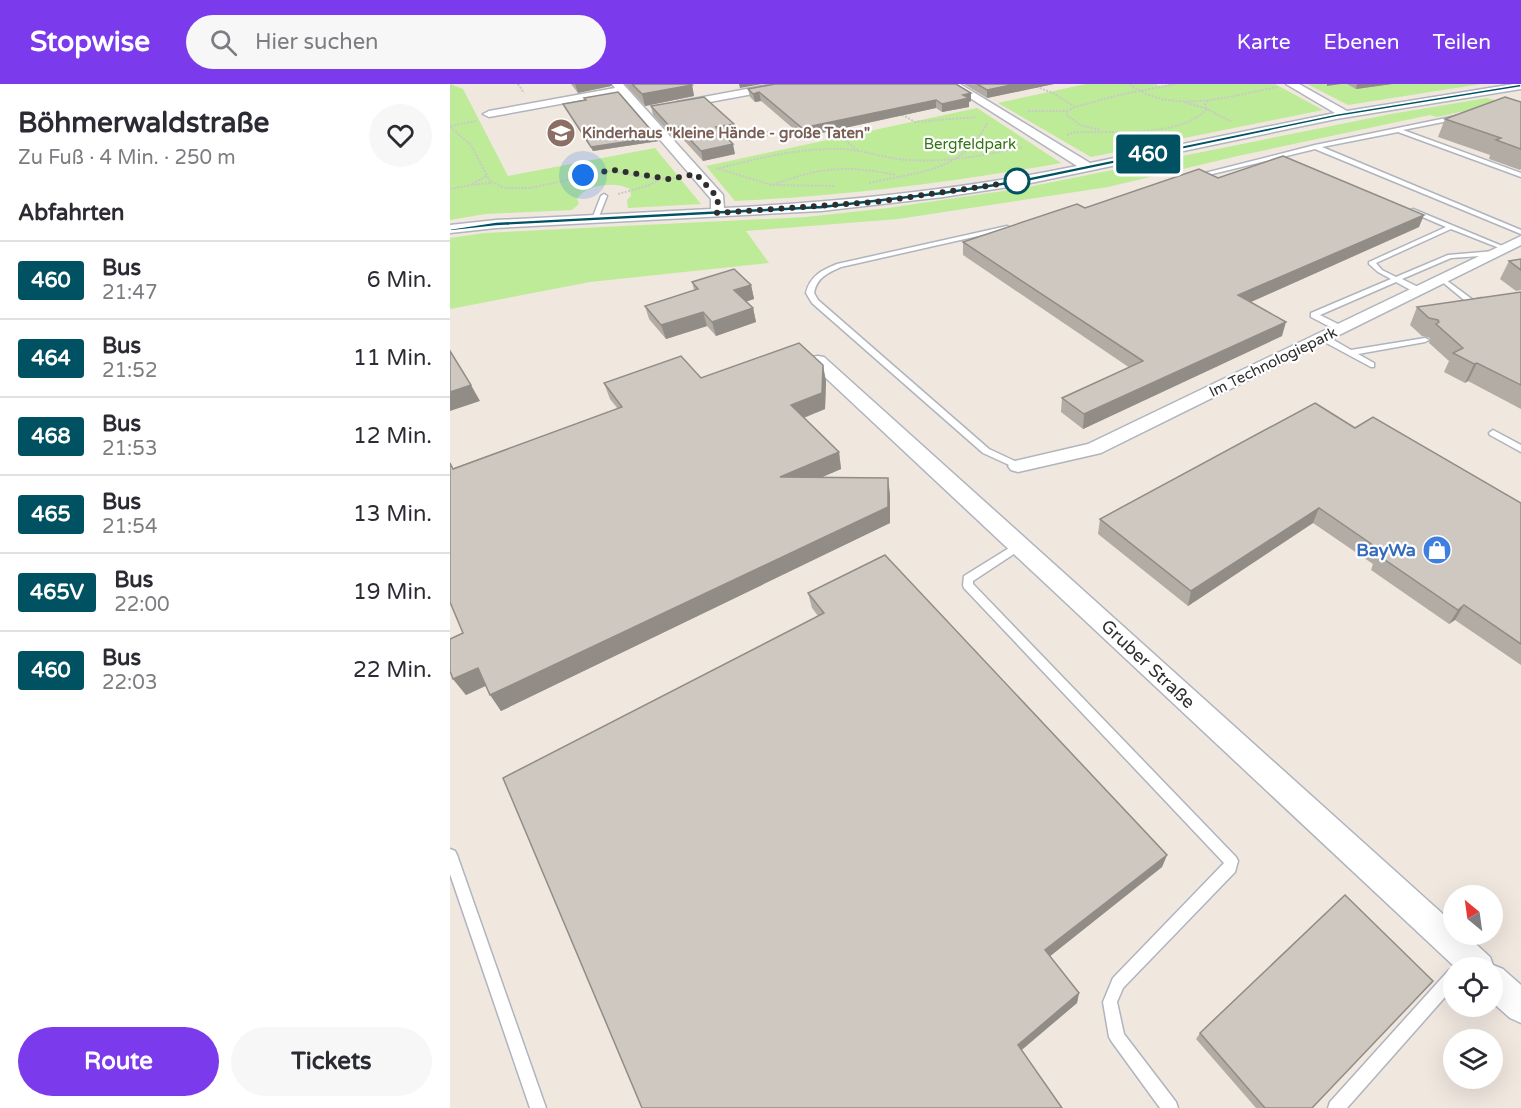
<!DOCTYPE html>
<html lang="de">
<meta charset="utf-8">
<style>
body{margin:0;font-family:"Varela Round",sans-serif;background:#f7f7f7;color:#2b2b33;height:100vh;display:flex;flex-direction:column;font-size:22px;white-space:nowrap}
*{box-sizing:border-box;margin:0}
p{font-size:20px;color:#7c7c81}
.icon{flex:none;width:33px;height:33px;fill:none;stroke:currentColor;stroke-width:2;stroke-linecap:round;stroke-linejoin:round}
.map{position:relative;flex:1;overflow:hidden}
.sheet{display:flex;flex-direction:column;background:#fff;width:450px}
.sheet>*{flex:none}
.badge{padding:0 12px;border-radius:4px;font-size:21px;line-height:39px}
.needle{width:39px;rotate:331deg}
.buttons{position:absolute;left:993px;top:801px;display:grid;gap:12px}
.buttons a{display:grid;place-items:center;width:60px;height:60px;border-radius:50%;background:#fff;box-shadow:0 6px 24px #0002;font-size:30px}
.you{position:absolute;width:30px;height:30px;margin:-15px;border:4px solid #fff;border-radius:50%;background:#1a73e8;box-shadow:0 0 0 9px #1a73e833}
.map>.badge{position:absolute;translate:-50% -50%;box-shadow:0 0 0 3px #fff}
h2{padding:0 18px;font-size:22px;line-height:54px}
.round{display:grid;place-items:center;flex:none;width:63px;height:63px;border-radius:32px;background:#f7f7f7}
.head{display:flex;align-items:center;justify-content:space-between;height:102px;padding:0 18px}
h1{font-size:28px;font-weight:700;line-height:45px}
.primary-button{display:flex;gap:12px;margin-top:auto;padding:12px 18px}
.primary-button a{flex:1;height:69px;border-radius:36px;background:#7c3aed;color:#fff;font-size:24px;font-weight:700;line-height:69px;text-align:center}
.primary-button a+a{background:#f7f7f7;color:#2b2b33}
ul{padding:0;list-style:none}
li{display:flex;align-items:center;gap:18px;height:78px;padding:0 18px;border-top:2px solid #e1e1e2}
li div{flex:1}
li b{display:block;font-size:22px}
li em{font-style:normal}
li .badge{min-width:66px;font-weight:700;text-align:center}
header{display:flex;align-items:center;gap:36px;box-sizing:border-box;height:84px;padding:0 30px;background:#7c3aed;color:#fff}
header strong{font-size:28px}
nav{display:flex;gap:33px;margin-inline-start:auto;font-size:21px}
.search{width:420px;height:54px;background:#f7f7f7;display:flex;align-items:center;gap:15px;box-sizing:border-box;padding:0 21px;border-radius:33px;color:#7c7c81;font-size:22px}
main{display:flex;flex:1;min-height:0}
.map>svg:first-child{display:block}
</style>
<header>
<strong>Stopwise</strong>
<div class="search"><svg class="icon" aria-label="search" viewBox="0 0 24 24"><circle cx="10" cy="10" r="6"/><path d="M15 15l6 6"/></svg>Hier suchen</div>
<nav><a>Karte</a><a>Ebenen</a><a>Teilen</a></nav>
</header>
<main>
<section class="sheet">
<div class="head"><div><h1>Böhmerwaldstraße</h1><p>Zu Fuß · 4 Min. · 250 m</p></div><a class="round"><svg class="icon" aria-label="heart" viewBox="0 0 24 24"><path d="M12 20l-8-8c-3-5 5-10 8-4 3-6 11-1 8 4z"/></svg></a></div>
<h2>Abfahrten</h2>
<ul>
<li><span class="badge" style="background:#005262;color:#fff">460</span><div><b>Bus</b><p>21:47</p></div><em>6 Min.</em></li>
<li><span class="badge" style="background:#005262;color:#fff">464</span><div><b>Bus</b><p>21:52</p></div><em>11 Min.</em></li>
<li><span class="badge" style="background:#005262;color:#fff">468</span><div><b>Bus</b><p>21:53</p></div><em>12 Min.</em></li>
<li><span class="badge" style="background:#005262;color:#fff">465</span><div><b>Bus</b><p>21:54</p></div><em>13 Min.</em></li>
<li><span class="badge" style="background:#005262;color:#fff">465V</span><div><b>Bus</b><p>22:00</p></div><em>19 Min.</em></li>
<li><span class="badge" style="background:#005262;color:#fff">460</span><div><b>Bus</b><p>22:03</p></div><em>22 Min.</em></li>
</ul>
<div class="primary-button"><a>Route</a><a>Tickets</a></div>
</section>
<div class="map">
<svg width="1071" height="1024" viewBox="0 0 1071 1024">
<rect width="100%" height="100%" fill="#f0e7df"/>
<g fill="#bdeb97">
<path d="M0 0 13 5 58 92 205 64 251 120 178 124 177 116 181 112 180 105C165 97 136 100 127 115L129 120 122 126 35 130 0 136Z"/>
<polygon points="636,0 706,0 709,2 720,0 825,0 873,26 641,73 548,19"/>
<polygon points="857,0 1031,0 898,21"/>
<polygon points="1037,14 1049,17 1047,20 987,33 980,31 783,73 658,103 448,135 296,147 319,179 140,198 0,225 0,154 35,149 356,133 438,124 573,104 941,30"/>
<path d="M527 24 611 79C503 98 395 112 285 117L256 82Z"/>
</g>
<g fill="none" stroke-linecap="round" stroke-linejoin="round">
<g stroke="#afb4be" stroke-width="3">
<g id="service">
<polygon points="1006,32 1008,35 953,46 1071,89 1071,93 948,48 872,63 1071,146 1071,150 865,65 746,94 743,92 865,61"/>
<polygon points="154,110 157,112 148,135 143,136 142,135 151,112"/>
<polygon points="963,125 1057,164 1052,165 1001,145 926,179 932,186 946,193 998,171 1045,167 1048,169 1045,171 1001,174 952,195 972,205 972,209 966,209 946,198 870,231 894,243 894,247 888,247 861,233 861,229 941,195 928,188 919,180 919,178 996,143 961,128 961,126"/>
<path d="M557 142 559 143V145L391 183C378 189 367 193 364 209L368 216 539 365 571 380 573 382 568 385 533 369 362 219 356 209C360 192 372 186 387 180Z"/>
<polygon points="992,193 1023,216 1032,214 1036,216 1032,218 1019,220 990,196 990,194"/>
<polygon points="869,251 875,251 901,266 975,254 979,256 975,258 908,270 924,279 924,283 921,283 869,255"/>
<polygon points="1043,346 1071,361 1071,368 1040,351 1039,349"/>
<polygon points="569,458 574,462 573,464 523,497 523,500 786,773 788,777 785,788 673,904 667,918 674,950 726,1018 728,1024 710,1024 662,958 659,953 653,918 663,894 774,779 514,504 513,501 514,492"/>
<polygon points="0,765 5,767 7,771 96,1024 80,1024 0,790"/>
<polygon points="1004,884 1004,903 897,1024 878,1024 880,1018 999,886"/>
</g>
</g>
<g stroke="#afb4be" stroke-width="3">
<g id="minor">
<path d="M162 0H173L273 111 274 124C393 118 510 106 627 82L498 0H510L640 79 885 29 836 0H849L897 27 1064 0H1071V5L886 35 571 101 493 113 371 127 46 144 0 149V141L46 136 261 125V115L170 9 39 33 33 30 39 27 165 4Z"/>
<polygon points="324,0 346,0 341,3 227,24 222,21 227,18"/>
<polygon points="1071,152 1071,161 651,369 568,388 561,386 558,382 561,378 638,360"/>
<polygon points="368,272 374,273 1004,840 1004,850 1015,850 1040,873 1043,881 1053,885 1071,901 1071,939 1060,934 1042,918 1042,884 1006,884 362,281 360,277 362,273"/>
</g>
</g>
<g stroke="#c9c9c9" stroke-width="2" stroke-dasharray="2 1.5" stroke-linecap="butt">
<polyline points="68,0 74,9"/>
<polyline points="580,0 605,10 625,23 669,11 726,0"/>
<path d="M680 0C721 32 780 12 827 3"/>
<polyline points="758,17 755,20 757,25 782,38"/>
<polyline points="578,27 617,27 625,23"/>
<polyline points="617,27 617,31 630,41 650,46"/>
<polyline points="449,29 465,38 526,33"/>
<polyline points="0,42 26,37"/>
<polyline points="0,43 21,61 40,97 55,104 81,104 159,87 207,95 226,94"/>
<polyline points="379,43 407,66"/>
<path d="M617 51 626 48C664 47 729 54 757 25L734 18"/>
<polyline points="293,53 296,56 320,51 316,48 323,47"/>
<polyline points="274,57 293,53 282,42"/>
<path d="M266 85C306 75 347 64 389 65 409 65 428 72 448 75 489 80 532 72 572 63"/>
<polyline points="269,85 322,101 385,102"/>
<polyline points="36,92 21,101 41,99"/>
<path d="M419 99C466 88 514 88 537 39"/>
<path d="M323 101C369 83 398 81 446 91"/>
<polyline points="0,105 21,101"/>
<polyline points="168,110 197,102 209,96"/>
</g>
<use href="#service" fill="#fff" fill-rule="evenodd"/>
<use href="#minor" fill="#fff" fill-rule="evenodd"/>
</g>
<g fill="#b2aca5">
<polygon points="121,0 162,0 161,2 128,9"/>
<polygon points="175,0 240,0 242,1 244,12 195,22"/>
<polygon points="514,0 604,0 537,14"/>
<polygon points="897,0 942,0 906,5"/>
<polygon points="298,5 521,17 519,18 519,23 492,28 486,24 353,53 311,17 305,18 300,13"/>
<polygon points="134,14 209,57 143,67 115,24 113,20 135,16"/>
<polygon points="1071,18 1071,85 1070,86 1039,75 1040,71 988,53 995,35"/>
<polygon points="201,22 286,49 274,52 285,70 253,77 231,53 224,54 203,31"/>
<polygon points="768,94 969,143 801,218 832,252 633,345 611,328 612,314 680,284 513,171 513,158 635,124"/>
<polygon points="1071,175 1071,206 1066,207 1050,195 1059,177"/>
<polygon points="242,198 301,201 304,215 296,218 303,224 306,238 266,252 257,242 216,255 199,235 195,222 244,206"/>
<polygon points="1071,208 1071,325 1018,297 1015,299 994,288 999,277 979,259 980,254 972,252 960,241 967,223"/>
<polygon points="251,294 376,297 375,325 354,334 389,368 391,385 372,393 440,410 440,439 51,627 36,602 16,611 3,595 13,549 3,525 4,384 168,325 160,315 154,299"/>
<polygon points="905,344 1071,419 1071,581 1005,536 999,540 921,486 923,480 863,439 738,522 648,450 650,435"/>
<polygon points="358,509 717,771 712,783 600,872 629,909 627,919 571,966 192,1024 368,532 362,524"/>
<polygon points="750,949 862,1024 806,1024 746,955"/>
</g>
<g fill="#918c86">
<polygon points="125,0 162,0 161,2 128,9"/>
<polygon points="289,0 312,0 290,4"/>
<polygon points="566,0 604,0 537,14 537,6"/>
<polygon points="877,0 891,0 877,2"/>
<polygon points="907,0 942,0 906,5"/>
<polygon points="242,1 244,12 195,22 192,10"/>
<polygon points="309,8 311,17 305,18 303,10"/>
<polygon points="521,9 521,17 519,18 519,23 492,28 492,20 513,11"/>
<polygon points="486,16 486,24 353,53 352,44"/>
<polygon points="284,40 286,49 268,53 266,43"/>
<polygon points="228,43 231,53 224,54 222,45"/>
<polygon points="207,53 209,57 143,67 141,63"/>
<polygon points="283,60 285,70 253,77 251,67"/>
<polygon points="974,131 969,143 785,225 788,211"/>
<polygon points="301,201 304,215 287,220 284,206"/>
<polygon points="303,224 306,238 266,252 262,238"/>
<polygon points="253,228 257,242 216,255 211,241"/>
<polygon points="836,238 832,252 633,345 634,330"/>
<polygon points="1027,279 1018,297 1015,299 1024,280"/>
<polygon points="373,281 376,297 375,325 345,337 341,321"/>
<polygon points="21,301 30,317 0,327 0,308"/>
<polygon points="389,368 391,385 333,410 330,393"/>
<polygon points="438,394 440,410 440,439 51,627 40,611"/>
<polygon points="869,424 863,439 738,522 741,507"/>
<polygon points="1014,521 1005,536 999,540 1008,526"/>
<polygon points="28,584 39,600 16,611 3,595"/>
<polygon points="717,771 712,783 594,877 595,866"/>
<polygon points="629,909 627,919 567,970 568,961"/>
</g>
<g fill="#cfc8c0" stroke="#918c86" stroke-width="1.5">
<polygon points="182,0 240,0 242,1 192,10"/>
<polygon points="325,0 506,0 521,9 513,11 519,14 492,20 486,16 352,44 309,8 303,10 298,5"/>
<polygon points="527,0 566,0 537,6"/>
<polygon points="168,8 207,53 141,63 113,20 136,16 134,14"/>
<polygon points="254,13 284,40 266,43 283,60 251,67 228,43 222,45 201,22"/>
<polygon points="1055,13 1071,18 1071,65 1046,56 1051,54 995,35"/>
<polygon points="833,72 974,131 788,211 836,238 634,330 612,314 693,277 513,158 627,120 635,124 749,85 768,94"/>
<polygon points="1071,175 1071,186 1059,177"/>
<polygon points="284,185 301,201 284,206 303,224 262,238 253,228 211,241 195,222 248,205 242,198"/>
<polygon points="1071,208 1071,301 1027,279 1024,280 1003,269 1013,264 986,240 989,238 988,236 979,234 967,223"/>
<polygon points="349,259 373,281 372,309 341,321 389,368 330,393 438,394 438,423 40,611 28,584 3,595 0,587 0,555 13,549 0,518 0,379 3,385 172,323 154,299 231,272 251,294"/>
<polygon points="0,267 21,301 0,308"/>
<polygon points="865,319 905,344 923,333 1071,419 1071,560 1014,521 1008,526 928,471 933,468 869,424 741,507 650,435"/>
<polygon points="435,471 717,771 595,866 629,909 568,961 612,1024 192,1024 53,694 374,529 358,509"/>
<polygon points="895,811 983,897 862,1024 815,1024 750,949"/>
</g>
<polygon fill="#005262" stroke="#fff" stroke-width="1.5" points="1071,0 1071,3 886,33 571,99 493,111 372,125 46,142 0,147 0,145 46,138 372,121 493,107 571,95 886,30"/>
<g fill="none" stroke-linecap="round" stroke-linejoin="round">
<polyline stroke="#2e2e2e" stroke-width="6" stroke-dasharray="0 10.8" points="133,91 164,86 219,95 246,90 268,114 267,129 425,118 571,97 567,97"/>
</g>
<defs>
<g id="school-disc" transform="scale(1.5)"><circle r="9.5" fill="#8d6e63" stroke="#fff"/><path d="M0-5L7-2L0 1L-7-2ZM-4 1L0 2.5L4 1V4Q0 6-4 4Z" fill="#fff"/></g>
<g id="shop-disc" transform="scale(1.5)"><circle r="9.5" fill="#3f7fe0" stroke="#fff"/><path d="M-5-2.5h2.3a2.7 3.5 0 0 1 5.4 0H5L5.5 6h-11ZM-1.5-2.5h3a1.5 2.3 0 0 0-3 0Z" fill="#fff"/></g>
</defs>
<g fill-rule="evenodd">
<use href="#school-disc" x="111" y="49"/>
<use href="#shop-disc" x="987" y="466"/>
</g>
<circle fill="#fff" stroke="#005262" stroke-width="3" cx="567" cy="97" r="12"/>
<g text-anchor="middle" stroke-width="4.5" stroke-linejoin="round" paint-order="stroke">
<g font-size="15" font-weight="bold" fill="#785e54" stroke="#fff" text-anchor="start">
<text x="132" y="54">Kinderhaus "kleine Hände - große Taten"</text>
</g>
<g font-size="15" fill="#337414" stroke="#fff">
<text x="520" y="65">Bergfeldpark</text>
</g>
<g font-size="15" fill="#2e2e2e" stroke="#fff">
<text transform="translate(823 278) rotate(-26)" y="5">Im Technologiepark</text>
</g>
<g font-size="18" font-weight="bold" fill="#366cbe" stroke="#fff" text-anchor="end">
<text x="966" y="472">BayWa</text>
</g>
<g font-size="18" fill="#2e2e2e" stroke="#fff">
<text transform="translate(698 580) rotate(43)" y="6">Gruber Straße</text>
</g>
</g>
</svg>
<div class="buttons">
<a><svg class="needle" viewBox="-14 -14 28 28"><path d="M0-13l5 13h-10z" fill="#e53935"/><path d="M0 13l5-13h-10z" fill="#7c7c81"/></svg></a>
<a><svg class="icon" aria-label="locate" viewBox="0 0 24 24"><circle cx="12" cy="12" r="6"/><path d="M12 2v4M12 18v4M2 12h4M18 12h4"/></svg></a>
<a><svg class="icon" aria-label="layers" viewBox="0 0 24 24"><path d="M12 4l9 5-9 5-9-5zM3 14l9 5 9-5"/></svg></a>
</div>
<div class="you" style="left:133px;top:91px"></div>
<b class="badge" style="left:698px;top:70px;background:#005262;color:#fff">460</b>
</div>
</main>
